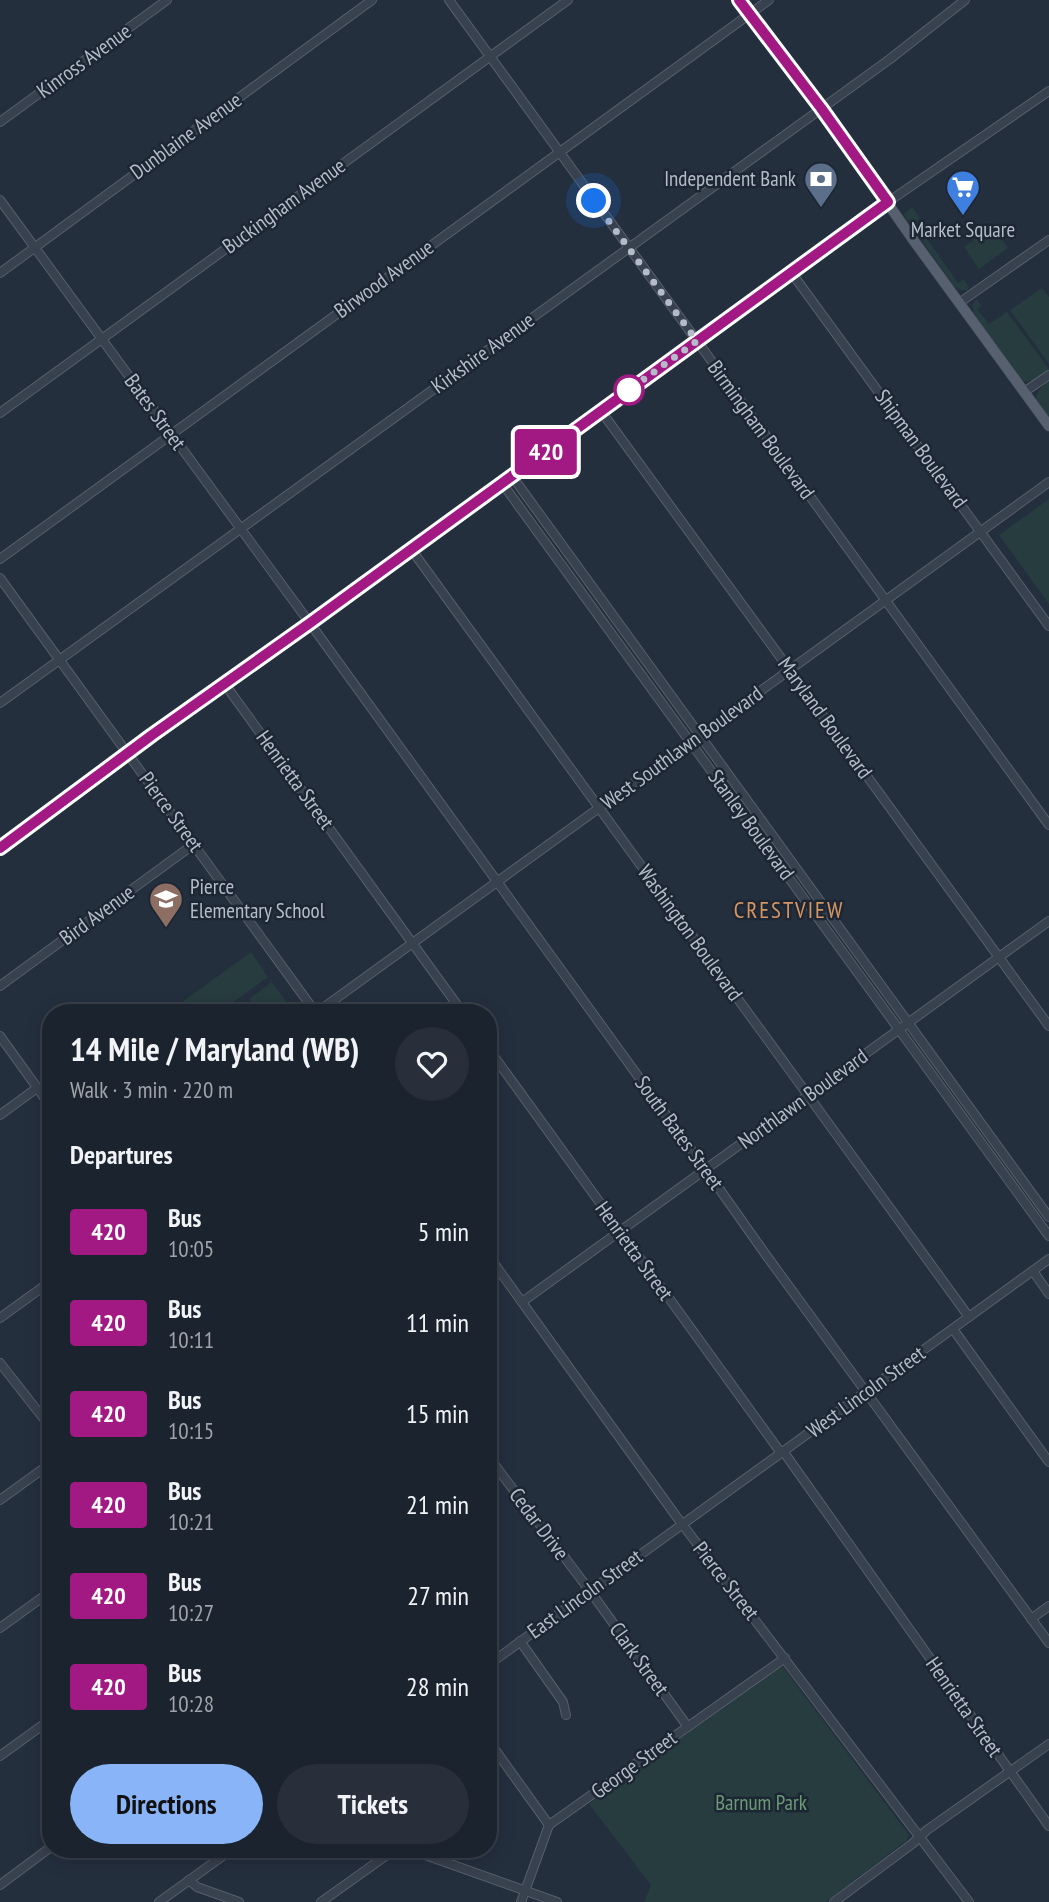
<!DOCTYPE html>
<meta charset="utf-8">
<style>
body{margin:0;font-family:"PT Sans Narrow",sans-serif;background:#282f3a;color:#f1f3f6;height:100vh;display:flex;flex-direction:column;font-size:26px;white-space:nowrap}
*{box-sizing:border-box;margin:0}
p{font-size:23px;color:#a0a4aa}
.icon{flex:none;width:38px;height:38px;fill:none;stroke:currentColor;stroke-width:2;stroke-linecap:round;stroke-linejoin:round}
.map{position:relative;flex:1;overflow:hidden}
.sheet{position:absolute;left:42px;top:1004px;width:455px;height:854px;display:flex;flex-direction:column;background:#1b232e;border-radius:28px;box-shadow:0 4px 18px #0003,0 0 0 2px #39404a}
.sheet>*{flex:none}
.badge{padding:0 14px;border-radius:5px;font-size:24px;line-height:46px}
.you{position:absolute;width:35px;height:35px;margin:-18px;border:5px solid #fff;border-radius:50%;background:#1a73e8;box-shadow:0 0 0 10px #1a73e833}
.map>.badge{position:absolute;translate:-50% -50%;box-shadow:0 0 0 4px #fff}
h2{padding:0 28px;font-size:26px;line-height:63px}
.round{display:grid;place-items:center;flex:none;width:74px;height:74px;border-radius:37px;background:#282f3a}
.overview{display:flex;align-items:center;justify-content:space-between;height:119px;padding:0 28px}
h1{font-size:33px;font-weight:700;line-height:52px}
.action{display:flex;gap:14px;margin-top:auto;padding:14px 28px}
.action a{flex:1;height:80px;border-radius:42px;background:#8ab4f8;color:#111;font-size:28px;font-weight:700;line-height:80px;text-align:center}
.action a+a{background:#282f3a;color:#f1f3f6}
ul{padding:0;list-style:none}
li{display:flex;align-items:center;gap:21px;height:91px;padding:0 28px}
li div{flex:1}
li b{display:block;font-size:26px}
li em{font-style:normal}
li .badge{min-width:77px;font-weight:700;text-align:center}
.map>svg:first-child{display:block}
</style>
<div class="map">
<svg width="1049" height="1902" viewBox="0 0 1049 1902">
<rect width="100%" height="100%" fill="#242f3e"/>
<g fill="#263c3f">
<polygon points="912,207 920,218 915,222 958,283 964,279 969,287 968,290 960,290 954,286 906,218 904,214"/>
<polygon points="993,226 1008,248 979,269 964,247"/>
<polygon points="1042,288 1049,297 1049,364 1010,310"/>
<path d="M977 299 982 306 977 309 989 324 1007 312 1049 369C1040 376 1030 386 1019 379 1009 365 974 323 973 309 972 303 973 304 977 299Z"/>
<path d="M1049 380V419C1035 399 1029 398 1049 380Z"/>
<polygon points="1049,499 1049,604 999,535"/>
<polygon points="251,952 268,977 218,1013 167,1013"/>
<polygon points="272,982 290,1007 281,1013 259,1013 249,999"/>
<polygon points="783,1667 909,1835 906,1841 825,1902 644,1902 651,1885 589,1804 778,1669"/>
</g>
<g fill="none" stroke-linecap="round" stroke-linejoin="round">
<g stroke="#565f6c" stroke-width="10">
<g id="minor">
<polyline points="449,0 1049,825"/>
<polyline points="0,122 167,0"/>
<polyline points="0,200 320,637 706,1170 766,1255 1049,1643"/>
<polyline points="888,202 1049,91"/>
<polyline points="791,272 1049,626"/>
<polyline points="0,273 372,0"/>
<polyline points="959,303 1049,240"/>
<polyline points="1024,392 1049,375"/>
<polyline points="601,411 1049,1026"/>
<polyline points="0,413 568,0"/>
<polyline points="512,476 1049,1217"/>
<polyline points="502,483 1049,1236"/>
<polyline points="411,549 969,1317"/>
<polyline points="0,559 769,0"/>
<polyline points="0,578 316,1013"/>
<polyline points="224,683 463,1013"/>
<polyline points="0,703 890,59 965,0"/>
<polyline points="0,986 194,844"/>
<polyline points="316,1013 1049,482"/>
<polyline points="0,1036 51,1107"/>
<polyline points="488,1048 781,1453"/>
<polyline points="0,1115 37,1088"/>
<polyline points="488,1255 676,1516 969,1902"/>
<polyline points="1033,1271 1049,1294"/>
<polyline points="522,1302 1049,921"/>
<polyline points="0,1318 51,1281"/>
<polyline points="953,1329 1049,1462"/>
<polyline points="0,1363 51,1428"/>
<polyline points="783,1451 1049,1826"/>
<polyline points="488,1456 590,1591 688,1727"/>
<polyline points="0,1500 51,1463"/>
<polyline points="1031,1619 1049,1606"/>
<polyline points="0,1628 51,1591"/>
<polyline points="520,1641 563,1702 566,1715"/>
<polyline points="488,1648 496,1659"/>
<polyline points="488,1665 1049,1259"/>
<polyline points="488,1740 549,1825"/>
<polyline points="0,1756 51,1719"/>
<polyline points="411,1850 557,1902"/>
<polyline points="189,1880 197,1887 239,1902"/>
<polyline points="0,1885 51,1847"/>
<polyline points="159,1902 231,1850"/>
<polyline points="321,1902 394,1850"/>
<polyline points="521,1902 549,1825 785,1658"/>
<polyline points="834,1902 912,1844 927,1830 1049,1744"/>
</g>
</g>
<g stroke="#414a57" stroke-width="11">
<g id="major">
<polyline points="740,0 842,138 914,241 1049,426"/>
<polyline points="0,848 181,714 310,623 888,202"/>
</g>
</g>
<use href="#minor" stroke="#38414e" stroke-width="8"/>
<use href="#major" stroke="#56606e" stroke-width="10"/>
</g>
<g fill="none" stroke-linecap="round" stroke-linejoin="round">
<g stroke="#fff" stroke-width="16">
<polyline id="line" points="0,848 152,735 310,623 888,202 821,108 739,0"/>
</g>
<use href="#line" stroke="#a31984" stroke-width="10"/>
<polyline stroke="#b4bcc9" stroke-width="7" stroke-dasharray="0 12.6" points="594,201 697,341 629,390"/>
</g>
<defs>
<g id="bank-pin" transform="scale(1.75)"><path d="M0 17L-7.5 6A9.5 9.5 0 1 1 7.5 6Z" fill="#5c6f8a" stroke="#1d2633"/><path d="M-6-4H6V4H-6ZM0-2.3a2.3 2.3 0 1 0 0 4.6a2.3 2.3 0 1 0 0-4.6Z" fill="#fff"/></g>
<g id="supermarket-pin" transform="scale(1.75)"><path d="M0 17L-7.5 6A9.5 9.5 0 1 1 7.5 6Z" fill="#3f7fe0" stroke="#1d2633"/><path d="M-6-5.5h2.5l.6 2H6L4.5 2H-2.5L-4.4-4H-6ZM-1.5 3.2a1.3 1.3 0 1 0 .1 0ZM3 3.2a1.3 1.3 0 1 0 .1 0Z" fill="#fff"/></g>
<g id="school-pin" transform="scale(1.75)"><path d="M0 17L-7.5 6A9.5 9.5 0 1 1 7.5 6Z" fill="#8d6e63" stroke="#1d2633"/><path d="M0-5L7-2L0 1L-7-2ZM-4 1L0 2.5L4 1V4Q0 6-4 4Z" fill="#fff"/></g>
</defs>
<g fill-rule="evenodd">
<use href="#bank-pin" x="821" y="179"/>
<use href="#supermarket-pin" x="963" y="187"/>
<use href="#school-pin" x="166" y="899"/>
</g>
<circle fill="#fff" stroke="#a31984" stroke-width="3.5" cx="629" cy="390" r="14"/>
<g text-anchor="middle" stroke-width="5" stroke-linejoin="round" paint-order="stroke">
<g font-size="21" fill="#b4bcc9" stroke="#1d2633">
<text transform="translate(84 61) rotate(-36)" y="7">Kinross Avenue</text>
<text transform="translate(186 136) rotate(-36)" y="7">Dunblaine Avenue</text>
<text transform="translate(284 206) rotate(-36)" y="7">Buckingham Avenue</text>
<text transform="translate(384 279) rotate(-36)" y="7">Birwood Avenue</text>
<text transform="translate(483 353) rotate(-36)" y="7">Kirkshire Avenue</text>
<text transform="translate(155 412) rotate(54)" y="7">Bates Street</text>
<text transform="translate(761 430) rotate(54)" y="7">Birmingham Boulevard</text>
<text transform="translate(921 449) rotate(54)" y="7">Shipman Boulevard</text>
<text transform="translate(825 718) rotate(54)" y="7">Maryland Boulevard</text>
<text transform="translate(682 748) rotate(-36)" y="7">West Southlawn Boulevard</text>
<text transform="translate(295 780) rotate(54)" y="7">Henrietta Street</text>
<text transform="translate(171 812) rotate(54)" y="7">Pierce Street</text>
<text transform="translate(751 825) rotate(54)" y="7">Stanley Boulevard</text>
<text transform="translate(97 915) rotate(-36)" y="7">Bird Avenue</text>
<text transform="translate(690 933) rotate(54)" y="7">Washington Boulevard</text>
<text transform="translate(803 1099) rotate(-36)" y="7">Northlawn Boulevard</text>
<text transform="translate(679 1133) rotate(54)" y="7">South Bates Street</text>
<text transform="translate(634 1251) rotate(54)" y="7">Henrietta Street</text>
<text transform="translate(866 1392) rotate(-36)" y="7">West Lincoln Street</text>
<text transform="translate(539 1524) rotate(53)" y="7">Cedar Drive</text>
<text transform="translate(726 1581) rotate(52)" y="7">Pierce Street</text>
<text transform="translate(585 1594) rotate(-36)" y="7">East Lincoln Street</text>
<text transform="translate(639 1659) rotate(54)" y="7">Clark Street</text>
<text transform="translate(964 1707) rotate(55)" y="7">Henrietta Street</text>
<text transform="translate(634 1765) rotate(-36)" y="7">George Street</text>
</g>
<g font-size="21" fill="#b4bcc9" stroke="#1d2633" text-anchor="end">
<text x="796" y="186">Independent Bank</text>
<text x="963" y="237" text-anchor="middle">Market Square</text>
<text x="190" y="894" text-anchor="start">Pierce<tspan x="190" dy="24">Elementary School</tspan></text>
</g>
<g font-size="21" fill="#6b9a76" stroke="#1d2633">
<text x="761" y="1810">Barnum Park</text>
</g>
<g font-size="23" letter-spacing="2" fill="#d59563" stroke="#1d2633">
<text x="789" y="918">CRESTVIEW</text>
</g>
</g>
</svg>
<div class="you" style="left:594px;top:201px"></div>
<b class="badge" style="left:546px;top:452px;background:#a31984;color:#fff">420</b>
<section class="sheet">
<div class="overview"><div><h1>14 Mile / Maryland (WB)</h1><p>Walk · 3 min · 220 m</p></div><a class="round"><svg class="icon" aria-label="heart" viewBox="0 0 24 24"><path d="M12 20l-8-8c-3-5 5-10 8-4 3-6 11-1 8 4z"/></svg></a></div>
<h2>Departures</h2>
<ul>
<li><span class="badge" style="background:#a31984;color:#fff">420</span><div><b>Bus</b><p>10:05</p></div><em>5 min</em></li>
<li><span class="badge" style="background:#a31984;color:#fff">420</span><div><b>Bus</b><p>10:11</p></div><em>11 min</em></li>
<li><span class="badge" style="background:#a31984;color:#fff">420</span><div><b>Bus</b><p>10:15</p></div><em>15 min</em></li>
<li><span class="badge" style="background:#a31984;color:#fff">420</span><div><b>Bus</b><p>10:21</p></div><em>21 min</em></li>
<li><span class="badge" style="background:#a31984;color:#fff">420</span><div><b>Bus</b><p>10:27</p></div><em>27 min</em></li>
<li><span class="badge" style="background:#a31984;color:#fff">420</span><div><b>Bus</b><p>10:28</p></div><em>28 min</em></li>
</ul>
<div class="action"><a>Directions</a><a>Tickets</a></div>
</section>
</div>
